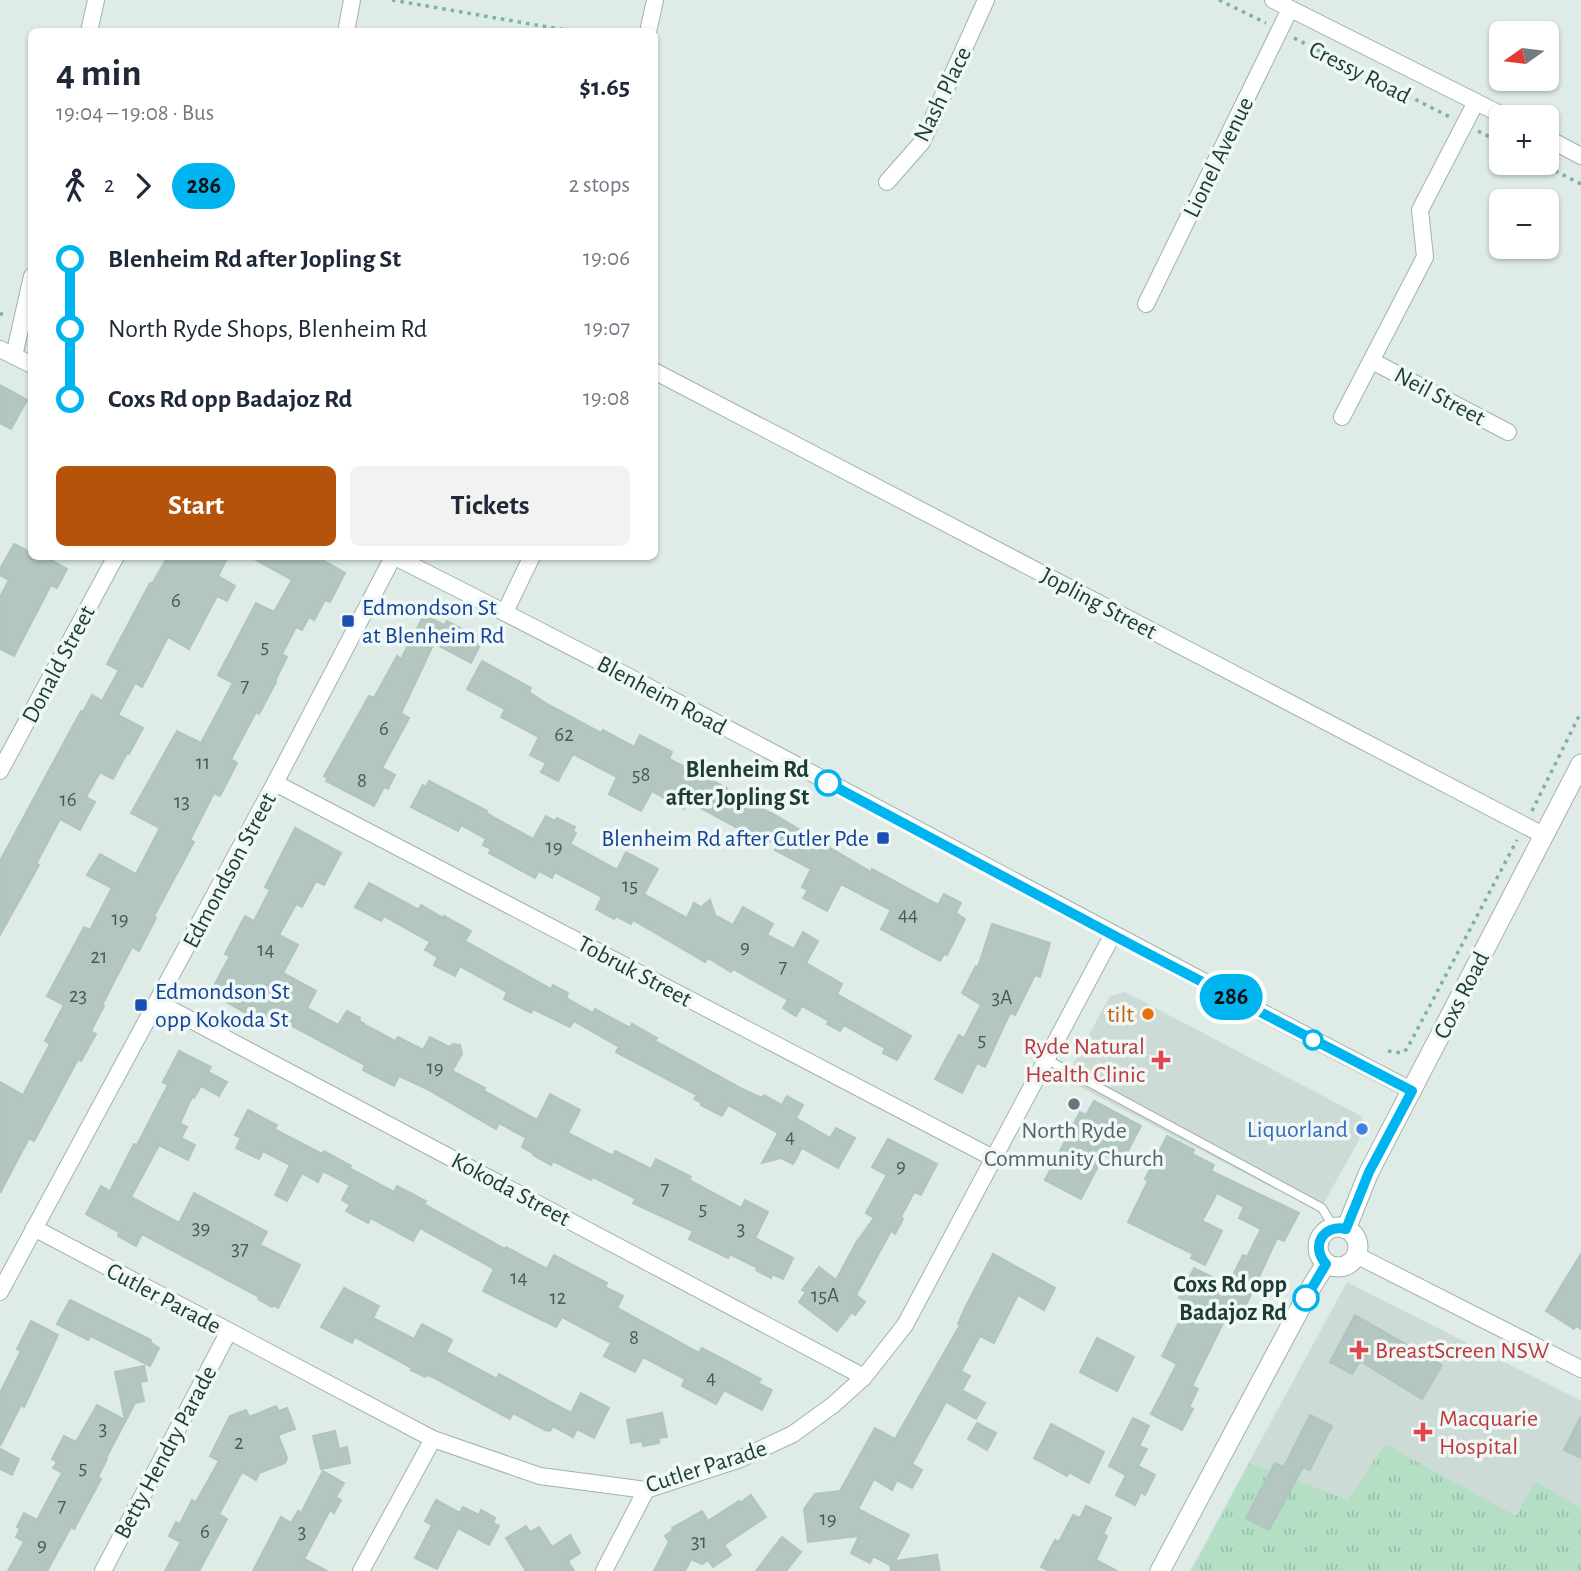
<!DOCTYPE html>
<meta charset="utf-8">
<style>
body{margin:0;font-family:"Alegreya Sans",sans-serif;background:#f2f2f3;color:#1f2937;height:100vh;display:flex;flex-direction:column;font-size:26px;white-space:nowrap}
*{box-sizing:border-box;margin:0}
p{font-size:23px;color:#747a83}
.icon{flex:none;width:38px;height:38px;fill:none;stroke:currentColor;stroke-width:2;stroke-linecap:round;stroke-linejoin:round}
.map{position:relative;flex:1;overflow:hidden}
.side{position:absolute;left:28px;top:28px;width:630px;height:532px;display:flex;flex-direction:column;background:#fff;border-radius:10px;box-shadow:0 2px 5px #0004}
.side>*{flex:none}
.badge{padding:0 14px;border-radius:23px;font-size:24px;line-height:46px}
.needle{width:46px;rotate:256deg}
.fabs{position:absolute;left:1489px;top:21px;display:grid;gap:14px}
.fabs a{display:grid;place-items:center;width:70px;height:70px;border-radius:10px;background:#fff;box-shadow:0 2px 5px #0004;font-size:35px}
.map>.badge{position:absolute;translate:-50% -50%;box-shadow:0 0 0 4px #fff}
.legs{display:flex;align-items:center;gap:10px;height:77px;padding:0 28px;font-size:23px}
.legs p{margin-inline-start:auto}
.summary{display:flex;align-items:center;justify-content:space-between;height:119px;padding:0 28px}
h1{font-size:38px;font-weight:700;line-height:52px}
.action{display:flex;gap:14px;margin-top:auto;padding:14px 28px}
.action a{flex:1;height:80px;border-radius:10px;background:#b45309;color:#fff;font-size:28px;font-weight:700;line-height:80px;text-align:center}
.action a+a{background:#f2f2f3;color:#1f2937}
ul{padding:0 28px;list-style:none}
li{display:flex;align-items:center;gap:24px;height:70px;font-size:26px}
li i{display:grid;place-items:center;width:10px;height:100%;margin:0 9px;background:currentColor}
li i::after{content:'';width:18px;height:18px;margin:-9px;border:5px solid;border-radius:50%;background:#fff}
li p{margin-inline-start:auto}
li:first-child i{background:linear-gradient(#0000 50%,currentColor 0)}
li:last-child i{background:linear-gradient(currentColor 50%,#0000 0)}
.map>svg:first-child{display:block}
</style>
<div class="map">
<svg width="1581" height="1571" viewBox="0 0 1581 1571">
<defs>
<pattern id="grass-tufts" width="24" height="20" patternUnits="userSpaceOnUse" patternTransform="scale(1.75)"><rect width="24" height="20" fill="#b4dfc4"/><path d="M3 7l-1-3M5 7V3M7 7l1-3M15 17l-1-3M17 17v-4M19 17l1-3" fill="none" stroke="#9ac0a9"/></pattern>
</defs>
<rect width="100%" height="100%" fill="#deebe7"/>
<g fill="#ccdbd6">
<polygon points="1125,992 1361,1116 1365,1129 1319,1212 1065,1079 1110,996"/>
<polygon points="1347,1282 1581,1401 1581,1571 1190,1571"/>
</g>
<polygon fill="url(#grass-tufts)" points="1385,1444 1516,1516 1535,1481 1581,1509 1581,1571 1192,1571 1249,1463 1348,1500"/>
<g fill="#b3c6c0" stroke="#b0c5bf" stroke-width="2">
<polygon points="0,385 27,400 11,429 0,423"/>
<polygon points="14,544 32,553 32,556 44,556 67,569 57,588 51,585 14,656 0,649 0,597 9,580 0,575 0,569"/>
<polygon points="168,556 228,556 218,576 235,586 227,601 217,596 189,649 168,637 142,687 135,683 118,715 143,728 129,754 127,753 113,779 100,772 86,797 95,802 80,830 60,819 36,864 39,865 0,935 0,861 81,711 83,712 92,695 102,701 119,670 107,664 150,583 152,584"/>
<polygon points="249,556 307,556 318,562 319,558 345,573 330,602 325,600 314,620 309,617 302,630 296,627 282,654 287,657 275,681 276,682 259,714 256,712 231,759 237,763 220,796 214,793 190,840 194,842 154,916 156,918 139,951 132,947 102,1005 104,1006 91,1031 96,1034 81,1061 78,1059 34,1141 29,1138 0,1193 0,1082 23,1095 50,1044 45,1041 64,1005 47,996 84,927 90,930 112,888 87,875 100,854 136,874 160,828 131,813 177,731 201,743 233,683 218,675 256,603 274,612 292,580"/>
<polygon points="424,615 444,625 447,621 468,632 465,637 480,645 471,663 434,643 401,713 409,718 382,768 395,775 388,789 384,787 374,806 326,781 328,778 324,776 369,696 374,698 397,656 401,659"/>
<polygon points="482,661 531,688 529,692 547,704 601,733 603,730 634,747 640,735 672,752 669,759 727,788 724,792 757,810 758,807 773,814 871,872 872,869 938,905 944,894 961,903 956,913 965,919 947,955 944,954 940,961 881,929 891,910 841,884 827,911 803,898 808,890 802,887 811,869 775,850 778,845 745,828 743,831 688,801 684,809 652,791 641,811 609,794 617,777 573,754 558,781 541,772 546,763 530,755 539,737 501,717 505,709 467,689"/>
<polygon points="429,781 487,811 486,813 533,839 546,816 555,821 557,818 575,827 573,831 576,833 570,844 617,870 626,852 658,869 644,894 687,918 694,903 701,907 710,900 715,915 733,925 743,907 773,924 767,935 794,949 803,932 818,941 806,963 842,984 837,994 911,1036 897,1060 883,1053 885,1048 870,1040 844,1025 840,1031 827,1024 829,1021 802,1006 796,1016 783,1008 788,1000 733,969 731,972 708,958 705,962 633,920 631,924 616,916 614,919 596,909 602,897 555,872 552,878 539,871 535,878 489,853 491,849 483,845 486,839 461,825 458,831 411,807 423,785 426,787"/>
<polygon points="295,828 341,853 324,885 316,881 302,907 296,904 279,935 298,945 283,973 316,991 307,1008 338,1025 347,1011 360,1018 359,1020 367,1026 395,1041 398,1037 423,1050 430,1037 449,1047 453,1044 460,1045 462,1054 452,1071 485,1088 484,1091 537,1120 550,1094 580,1110 568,1133 613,1156 615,1151 651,1169 656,1159 691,1177 689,1180 741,1208 745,1200 768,1212 755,1238 793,1258 783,1279 772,1274 771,1278 756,1270 758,1268 730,1254 728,1258 689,1239 693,1231 633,1203 636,1199 593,1177 591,1180 553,1161 551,1165 533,1155 533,1153 522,1147 526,1138 499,1123 496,1129 427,1089 399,1076 394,1086 363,1070 365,1065 268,1013 259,1029 245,1021 248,1014 210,993 230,956 225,954 245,916 254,921 270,890 265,887"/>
<polygon points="369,883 419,910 421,905 443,918 444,916 471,931 465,941 551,989 553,985 568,993 566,998 593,1013 595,1009 630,1028 632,1024 657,1038 655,1041 742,1089 762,1098 764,1095 782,1105 787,1096 803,1105 796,1118 830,1138 836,1128 855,1138 838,1168 802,1148 793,1164 781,1158 762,1163 778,1133 728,1105 722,1116 701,1105 702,1103 694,1099 697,1095 616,1052 619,1047 574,1021 570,1027 533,1009 531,1013 504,999 507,992 460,966 455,976 434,965 438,957 425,950 430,942 384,916 381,921 355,907"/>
<polygon points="992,924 1050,943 1040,977 1035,975 1015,1015 1010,1013 985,1067 977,1063 962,1093 935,1079 959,1035 964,1038 981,1005 962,993 976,966 978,967"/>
<polygon points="179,1051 211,1067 208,1072 227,1082 219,1096 201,1086 194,1098 192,1097 180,1123 187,1127 181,1138 195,1145 188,1160 159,1145 131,1197 179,1223 194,1193 267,1232 260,1245 300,1265 278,1308 274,1305 272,1307 258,1299 259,1297 142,1234 136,1246 118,1236 119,1232 86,1214 101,1186 110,1191 134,1144 137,1145 168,1085 163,1082"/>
<polygon points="1094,1101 1141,1126 1121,1164 1104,1155 1081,1199 1045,1180 1080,1112 1086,1115"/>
<polygon points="248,1110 277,1125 274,1129 322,1154 324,1151 351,1166 349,1168 394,1192 397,1186 426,1201 424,1204 505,1249 506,1247 547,1269 554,1255 607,1283 605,1287 623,1296 617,1308 699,1353 702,1348 761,1379 758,1383 772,1390 762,1410 724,1390 716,1404 682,1386 685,1379 643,1357 635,1372 604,1356 611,1343 562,1317 556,1327 483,1291 494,1269 420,1228 413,1241 371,1218 368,1223 346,1211 350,1205 342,1200 350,1185 323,1171 318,1182 302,1173 287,1201 275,1195 290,1165 263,1151 259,1159 236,1148 241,1138 235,1135"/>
<polygon points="1167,1136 1194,1150 1192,1154 1214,1165 1211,1171 1299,1213 1284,1241 1277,1238 1241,1316 1234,1313 1228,1323 1224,1321 1192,1386 1198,1389 1189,1407 1193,1409 1182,1430 1151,1414 1177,1364 1162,1356 1189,1302 1179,1298 1194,1268 1228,1285 1243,1255 1247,1257 1261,1229 1239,1218 1244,1207 1217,1193 1202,1221 1222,1231 1205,1265 1191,1258 1193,1254 1128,1222 1148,1181 1145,1179"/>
<polygon points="888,1139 937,1164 921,1195 914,1192 901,1217 903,1219 895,1234 891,1231 856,1295 865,1302 855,1315 852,1312 837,1331 799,1302 806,1292 802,1290 819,1267 836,1280 856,1243 874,1218 866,1213 887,1175 872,1167"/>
<polygon points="993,1254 1055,1288 1044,1310 1018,1295 994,1343 980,1336 961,1371 970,1376 962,1390 985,1403 976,1419 946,1402 912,1464 922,1470 912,1488 897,1480 892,1490 874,1479 858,1509 909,1535 895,1561 937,1555 940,1571 891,1571 890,1565 873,1556 870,1563 851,1553 859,1536 808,1542 804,1509 815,1494 840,1491 875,1428 895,1439 960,1325 958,1324 965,1308"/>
<polygon points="1581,1254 1581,1329 1576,1326 1574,1329 1546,1311"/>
<polygon points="344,1288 379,1306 373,1318 414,1339 422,1324 452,1340 446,1352 497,1379 499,1374 571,1413 581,1393 609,1408 594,1438 577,1429 573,1437 553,1426 550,1431 545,1430 513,1413 510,1419 433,1377 426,1375 425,1377 411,1370 412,1368 355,1337 352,1343 321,1327"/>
<polygon points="70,1300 151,1340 150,1342 159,1348 150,1366 91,1336 88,1340 57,1324"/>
<polygon points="1355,1315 1442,1365 1422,1399 1360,1361 1352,1374 1330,1362"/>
<polygon points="31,1321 58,1335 24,1407 21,1405 0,1446 0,1393 21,1351 17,1349"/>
<polygon points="1097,1338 1134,1357 1117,1391 1080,1372"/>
<polygon points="144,1366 147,1381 140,1382 144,1401 135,1403 106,1458 107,1459 98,1477 101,1479 74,1529 71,1527 47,1571 8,1571 24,1542 16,1537 20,1529 17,1527 24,1513 37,1520 62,1473 53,1468 57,1462 52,1459 64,1436 76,1442 97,1405 125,1420 115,1372"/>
<polygon points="276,1406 279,1411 287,1408 295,1429 278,1435 287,1458 285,1463 259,1473 256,1480 242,1472 219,1514 227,1519 199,1571 165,1571 181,1542 169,1536 176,1522 180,1524 192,1500 196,1502 219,1461 210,1456 230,1416 246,1410 249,1417"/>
<polygon points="662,1413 667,1437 659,1438 659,1443 643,1446 642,1441 631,1443 627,1420"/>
<polygon points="1310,1415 1332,1426 1310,1470 1303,1467 1269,1530 1246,1518 1275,1463 1284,1467"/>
<polygon points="1581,1416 1581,1458 1564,1450"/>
<polygon points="1133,1418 1149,1426 1139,1446 1147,1449 1138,1466 1155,1475 1145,1495 1141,1492 1135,1505 1116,1495 1126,1475 1109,1466"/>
<polygon points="977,1423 996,1433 987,1450 968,1439"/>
<polygon points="1051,1424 1104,1452 1089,1483 1069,1472 1067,1476 1034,1458"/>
<polygon points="335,1431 339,1449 347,1447 350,1463 321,1469 313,1436"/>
<polygon points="0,1449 19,1459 12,1475 0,1469"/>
<polygon points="323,1471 344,1483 336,1497 341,1500 334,1513 330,1510 304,1559 327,1571 253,1571 281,1517 291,1523 298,1511 301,1513"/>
<polygon points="751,1495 766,1517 724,1545 731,1555 713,1567 708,1560 702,1564 691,1559 685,1571 654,1571 669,1542 665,1536 673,1530 672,1528 702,1511 708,1521 739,1501 740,1503"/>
<polygon points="436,1500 460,1513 463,1507 479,1515 481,1510 495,1518 493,1523 499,1526 489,1545 458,1528 437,1569 415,1558 432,1525 425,1521"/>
<polygon points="1086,1506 1111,1518 1103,1534 1107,1536 1096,1560 1117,1571 1050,1571 1041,1567 1055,1540 1059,1542 1073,1515 1080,1518"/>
<polygon points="526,1526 530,1532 539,1527 552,1547 570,1535 580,1553 568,1561 574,1571 526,1571 506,1538"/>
<polygon points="782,1537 801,1552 786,1571 756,1571"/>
</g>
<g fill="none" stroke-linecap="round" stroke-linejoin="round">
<g stroke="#a1b3af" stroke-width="10">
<polyline id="service" points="1046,1059 1322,1208 1334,1228"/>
</g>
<g stroke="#a1b3af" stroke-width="18">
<g id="minor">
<polyline points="1273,0 1506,117"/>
<polyline points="89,32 96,0"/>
<polyline points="346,32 352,0"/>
<polyline points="648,32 655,0"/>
<polyline points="1547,138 1581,156"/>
<polyline points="887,182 922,142 986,0"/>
<polyline points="1146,304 1290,9"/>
<polyline points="0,349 32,365"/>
<polyline points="14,356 32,276"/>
<polyline points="1372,361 1508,432"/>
<polyline points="654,371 1543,835"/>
<polyline points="1342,417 1425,257 1420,210 1476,102"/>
<path d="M393 556C736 728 1072 915 1413 1091"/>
<polyline points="505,612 532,556"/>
<polyline points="0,771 116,556"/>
<polyline points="275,783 995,1159"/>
<polyline points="157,1002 864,1377"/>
<polyline points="34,1228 433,1439 540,1476 646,1490 738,1460 793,1434 833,1405 864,1377 905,1325 1113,934"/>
<polyline points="1356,1255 1581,1369"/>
<polyline points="0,1292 275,783 393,557"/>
<polyline points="103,1571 228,1333"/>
<polyline points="361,1571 433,1439"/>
<polyline points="604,1571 646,1490"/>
</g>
</g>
<g stroke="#a1b3af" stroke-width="21">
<g id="tertiary">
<circle cx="1338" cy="1247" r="20"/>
<polyline points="1346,1229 1369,1172 1581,764"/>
<polyline points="1160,1571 1313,1284 1326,1264"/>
</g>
</g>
<g stroke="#7bb2a7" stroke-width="3.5" stroke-dasharray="3.5 5" stroke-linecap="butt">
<polyline points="392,0 577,32"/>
<polyline points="1219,0 1266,23"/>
<polyline points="1294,38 1450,117"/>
<polyline points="1478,131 1502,143"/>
<polyline points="1540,163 1581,184"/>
<polyline points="0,314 3,314"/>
<polyline points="1532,811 1581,712"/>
<polyline points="1388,1051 1401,1053 1407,1049 1517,840"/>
</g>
<use href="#service" stroke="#fff" stroke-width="8"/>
<use href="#minor" stroke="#fff" stroke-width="16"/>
<use href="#tertiary" stroke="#fff" stroke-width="19"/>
</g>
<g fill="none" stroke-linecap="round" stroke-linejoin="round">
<g stroke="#fff" stroke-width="16">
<path id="line-1" d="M828 783 1141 950 1412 1091 1369 1172 1346 1229C1323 1224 1310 1246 1326 1264L1306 1298"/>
</g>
<use href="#line-1" stroke="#00b5ef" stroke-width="10"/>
</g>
<g fill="#1a4fb4" stroke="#eff8f4" stroke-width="2.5">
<rect x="341" y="614" width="14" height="14" rx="3.5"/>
<rect x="876" y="831" width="14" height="14" rx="3.5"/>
<rect x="134" y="998" width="14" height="14" rx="3.5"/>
</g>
<g fill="#fff" stroke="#00b5ef" stroke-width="3.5">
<circle cx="828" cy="783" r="12"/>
<circle cx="1313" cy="1040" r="9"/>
<circle cx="1306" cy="1298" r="12"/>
</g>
<circle fill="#e8710a" stroke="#eff8f4" stroke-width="2.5" cx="1148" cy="1014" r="7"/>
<g fill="#e0444e" stroke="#eff8f4" stroke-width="2.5">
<path d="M1157.5 1049.5h7v7h7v7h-7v7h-7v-7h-7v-7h7z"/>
<path d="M1355.5 1339.5h7v7h7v7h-7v7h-7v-7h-7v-7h7z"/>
<path d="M1419.5 1421.5h7v7h7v7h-7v7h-7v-7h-7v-7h7z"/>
</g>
<circle fill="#6b7280" stroke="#eff8f4" stroke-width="2.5" cx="1074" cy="1104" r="7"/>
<circle fill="#3f7fe0" stroke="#eff8f4" stroke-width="2.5" cx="1362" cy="1129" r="7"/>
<g text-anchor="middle" stroke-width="7" stroke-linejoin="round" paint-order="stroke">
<g font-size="21" fill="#435e59">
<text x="176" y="607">6</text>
<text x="265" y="653">5</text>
<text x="245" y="692">7</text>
<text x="384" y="735">6</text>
<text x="564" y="741">62</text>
<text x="203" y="769">11</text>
<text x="641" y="781">58</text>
<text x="362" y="787">8</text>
<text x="68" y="806">16</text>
<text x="182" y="808">13</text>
<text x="554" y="853">19</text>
<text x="630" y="892">15</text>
<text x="908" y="921">44</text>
<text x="120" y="925">19</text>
<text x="745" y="953">9</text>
<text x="266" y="956">14</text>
<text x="99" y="963">21</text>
<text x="783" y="973">7</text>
<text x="78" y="1002">23</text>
<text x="1002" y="1004">3A</text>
<text x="982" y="1046">5</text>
<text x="435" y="1074">19</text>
<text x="790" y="1143">4</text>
<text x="901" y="1172">9</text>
<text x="665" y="1195">7</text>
<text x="703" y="1215">5</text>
<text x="201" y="1234">39</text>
<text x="741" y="1235">3</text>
<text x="240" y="1255">37</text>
<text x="519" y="1284">14</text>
<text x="825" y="1302">15A</text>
<text x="558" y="1304">12</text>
<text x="634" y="1344">8</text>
<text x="711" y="1384">4</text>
<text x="103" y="1435">3</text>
<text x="239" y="1449">2</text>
<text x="83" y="1474">5</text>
<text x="62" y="1512">7</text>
<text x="828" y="1525">19</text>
<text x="205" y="1538">6</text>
<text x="302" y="1538">3</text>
<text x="699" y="1548">31</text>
<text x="42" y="1551">9</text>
</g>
<g font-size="24" fill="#1e3c37" stroke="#eff8f4">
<text transform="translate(1360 72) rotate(27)" y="8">Cressy Road</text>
<text transform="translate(942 94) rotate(-64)" y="8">Nash Place</text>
<text transform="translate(1218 157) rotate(-64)" y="8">Lionel Avenue</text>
<text transform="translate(1440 396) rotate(28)" y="8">Neil Street</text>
<text transform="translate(1099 603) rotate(28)" y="8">Jopling Street</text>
<text transform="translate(58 664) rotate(-62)" y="8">Donald Street</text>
<text transform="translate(662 695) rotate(28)" y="8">Blenheim Road</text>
<text transform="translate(229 870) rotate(-62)" y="8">Edmondson Street</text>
<text transform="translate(635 971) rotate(28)" y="8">Tobruk Street</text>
<text transform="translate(1461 995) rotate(-63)" y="8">Coxs Road</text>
<text transform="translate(511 1189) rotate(28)" y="8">Kokoda Street</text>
<text transform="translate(164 1298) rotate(28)" y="8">Cutler Parade</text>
<text transform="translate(165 1452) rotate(-62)" y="8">Betty Hendry Parade</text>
<text transform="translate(706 1466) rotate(-18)" y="8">Cutler Parade</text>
</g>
<g font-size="24" fill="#164399" stroke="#eff8f4" text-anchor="start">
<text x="362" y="615">Edmondson St<tspan x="362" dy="28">at Blenheim Rd</tspan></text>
<text x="869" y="846" text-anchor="end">Blenheim Rd after Cutler Pde</text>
<text x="155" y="999">Edmondson St<tspan x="155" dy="28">opp Kokoda St</tspan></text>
</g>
<g font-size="24" font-weight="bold" fill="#1e3c37" stroke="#eff8f4" text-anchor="end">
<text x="809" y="777">Blenheim Rd<tspan x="809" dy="28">after Jopling St</tspan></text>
<text x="1287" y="1292">Coxs Rd opp<tspan x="1287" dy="28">Badajoz Rd</tspan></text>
</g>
<g font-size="24" fill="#c56008" stroke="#eff8f4" text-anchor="end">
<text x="1134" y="1022">tilt</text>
</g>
<g font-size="24" fill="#be3a42" stroke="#eff8f4" text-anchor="start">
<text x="1145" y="1054" text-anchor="end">Ryde Natural<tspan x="1145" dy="28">Health Clinic</tspan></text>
<text x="1375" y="1358">BreastScreen NSW</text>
<text x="1439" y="1426">Macquarie<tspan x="1439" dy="28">Hospital</tspan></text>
</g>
<g font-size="24" fill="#366cbe" stroke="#eff8f4" text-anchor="end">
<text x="1348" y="1137">Liquorland</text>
</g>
<g font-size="24" fill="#5b616d" stroke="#eff8f4">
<text x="1074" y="1138">North Ryde<tspan x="1074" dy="28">Community Church</tspan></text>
</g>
</g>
</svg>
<div class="fabs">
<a><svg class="needle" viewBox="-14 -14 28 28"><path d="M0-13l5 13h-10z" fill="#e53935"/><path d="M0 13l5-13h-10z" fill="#747a83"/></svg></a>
<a>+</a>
<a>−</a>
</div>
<b class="badge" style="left:1231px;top:997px;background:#00b5ef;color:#111">286</b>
<section class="side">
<div class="summary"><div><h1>4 min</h1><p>19:04 – 19:08 · Bus</p></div><b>$1.65</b></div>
<div class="legs"><svg class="icon" aria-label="walk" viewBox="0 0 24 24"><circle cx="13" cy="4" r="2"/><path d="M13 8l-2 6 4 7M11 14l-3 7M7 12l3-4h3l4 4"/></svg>2<svg class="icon" aria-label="forward" viewBox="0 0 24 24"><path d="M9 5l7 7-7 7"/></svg><b class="badge" style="background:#00b5ef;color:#111">286</b><p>2 stops</p></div>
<ul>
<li><i style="color:#00b5ef"></i><b>Blenheim Rd after Jopling St</b><p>19:06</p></li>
<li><i style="color:#00b5ef"></i><span>North Ryde Shops, Blenheim Rd</span><p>19:07</p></li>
<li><i style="color:#00b5ef"></i><b>Coxs Rd opp Badajoz Rd</b><p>19:08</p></li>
</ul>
<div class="action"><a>Start</a><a>Tickets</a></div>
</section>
</div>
